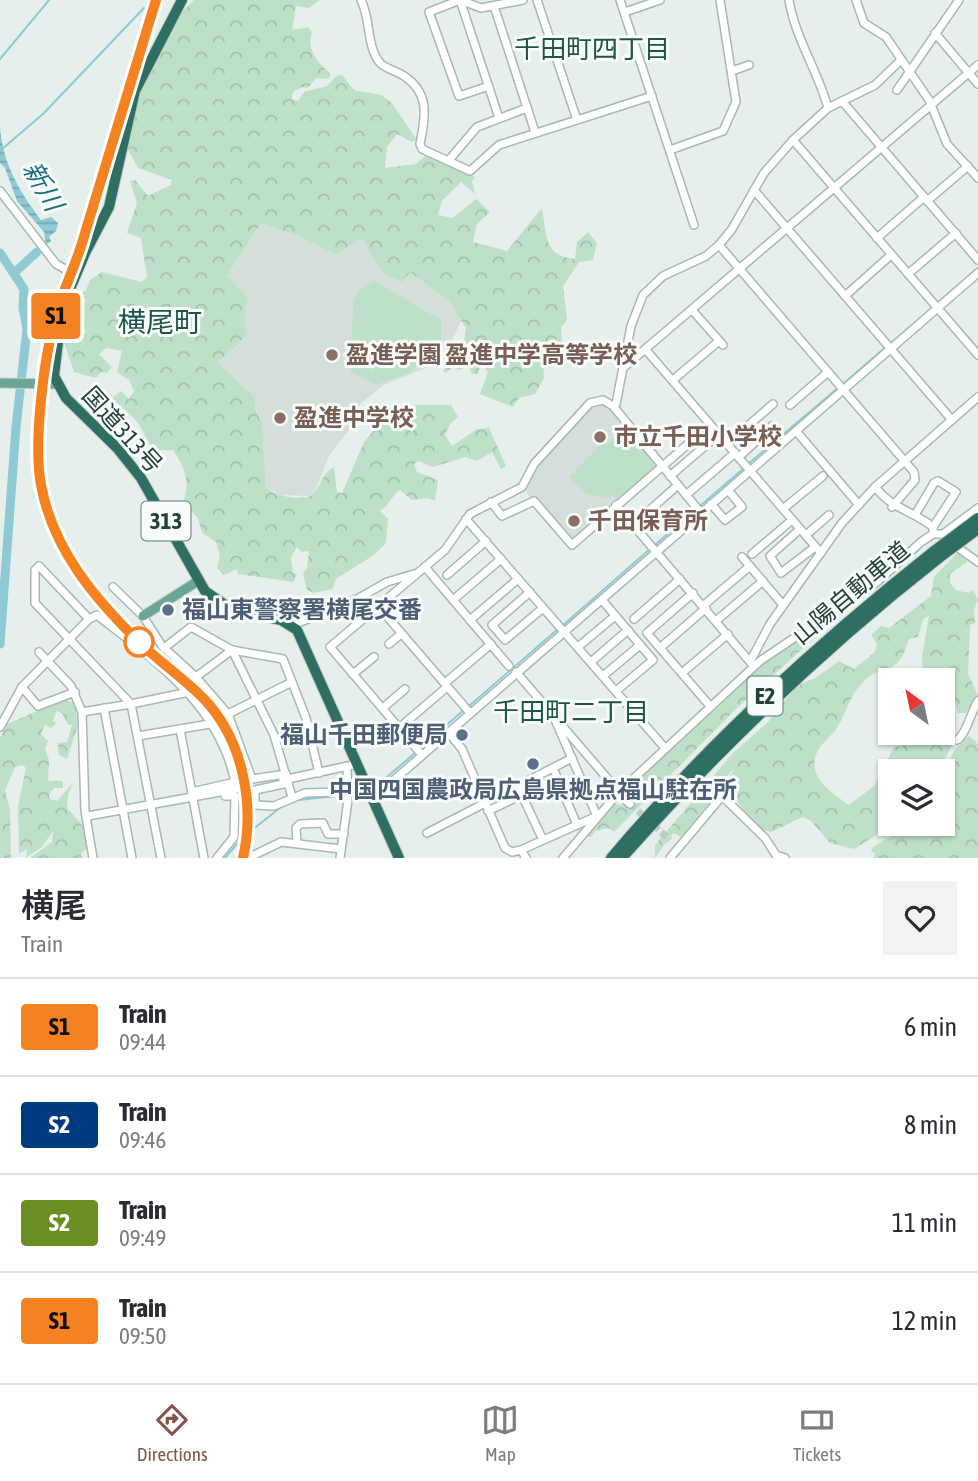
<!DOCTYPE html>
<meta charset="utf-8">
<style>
body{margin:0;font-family:"Asap Condensed","Noto Sans JP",sans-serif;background:#f2f2f3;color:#2b2b33;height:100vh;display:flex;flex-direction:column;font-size:26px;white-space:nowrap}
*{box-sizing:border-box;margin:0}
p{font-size:23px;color:#7c7c81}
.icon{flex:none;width:38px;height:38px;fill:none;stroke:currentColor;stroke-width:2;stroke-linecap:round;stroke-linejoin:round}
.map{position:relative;height:858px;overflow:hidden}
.drawer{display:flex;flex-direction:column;background:#fff;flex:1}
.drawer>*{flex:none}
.badge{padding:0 14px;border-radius:5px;font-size:24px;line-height:46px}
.needle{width:46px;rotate:327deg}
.buttons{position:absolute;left:878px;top:668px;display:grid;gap:14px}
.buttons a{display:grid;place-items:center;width:77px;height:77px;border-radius:0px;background:#fff;box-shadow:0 2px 5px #0004;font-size:35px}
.map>.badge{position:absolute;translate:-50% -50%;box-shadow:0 0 0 4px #fff}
.round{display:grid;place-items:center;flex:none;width:74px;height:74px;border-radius:0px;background:#f2f2f3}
.overview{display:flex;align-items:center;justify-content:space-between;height:119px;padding:0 21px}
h1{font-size:33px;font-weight:600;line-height:52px}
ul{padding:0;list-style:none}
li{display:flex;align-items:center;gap:21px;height:98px;padding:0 21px;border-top:2px solid #e1e1e2}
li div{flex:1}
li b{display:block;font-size:26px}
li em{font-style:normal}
li .badge{min-width:77px;font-weight:700;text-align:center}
.dock{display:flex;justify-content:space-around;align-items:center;height:98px;border-top:2px solid #e1e1e2;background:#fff;font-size:19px;color:#7c7c81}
.dock a{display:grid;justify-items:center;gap:4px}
.dock .selected{color:#855347}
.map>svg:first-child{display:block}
</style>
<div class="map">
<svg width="978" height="858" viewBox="0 0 978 858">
<defs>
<pattern id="forest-crowns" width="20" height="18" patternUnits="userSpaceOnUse" patternTransform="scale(1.75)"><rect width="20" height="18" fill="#bfe0c8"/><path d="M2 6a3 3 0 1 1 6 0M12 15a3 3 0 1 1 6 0" fill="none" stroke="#a4c1ad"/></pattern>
<pattern id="water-rules" width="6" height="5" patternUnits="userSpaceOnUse" patternTransform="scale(1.75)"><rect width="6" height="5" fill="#8ec9d4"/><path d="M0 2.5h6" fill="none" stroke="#74a5ad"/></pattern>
</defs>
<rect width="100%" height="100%" fill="#e6efeb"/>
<g fill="#d4dfda">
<polygon points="261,223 299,236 361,238 383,273 410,272 426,282 447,299 461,321 453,338 428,367 384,385 360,404 357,420 330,454 314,493 309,496 280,495 266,487 262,423 255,409 255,397 217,362 235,349 246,333 227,276"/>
<polygon points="596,402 607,404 657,467 572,541 531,501 525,488 535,468"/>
</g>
<g fill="url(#forest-crowns)">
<path d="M194 0H320L309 8 296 6 292 30 308 27 312 32C306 52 318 61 331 75L328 79 316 78 308 88 302 87 293 92 292 99 298 101 304 92 327 86 336 76 342 75 354 90 381 95 391 102 417 140 412 142 397 134 387 147 385 168 416 164 425 156 475 177 472 181 475 194 461 182 442 201 438 215 453 218 476 199 490 212 477 224 473 242 507 251 542 208C547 235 543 256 575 259L577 242 588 232 597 243 593 260 579 262 563 286 567 319 561 327 562 346 548 341 534 356 543 364 544 378 535 394 519 398 513 407 480 394 488 372 481 363 478 374H472L468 365 460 370 455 368 466 357V353L446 373 443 371 463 348 466 328 447 299 410 272 402 282 383 273 361 238 336 255 299 236 261 223 227 276 248 297 244 320 247 333 235 348 217 362 255 397V409L262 423 266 487C274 496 305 503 314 493 323 482 321 474 334 467L337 492 342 493 364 442 389 413 416 405H451L458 417 450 424 445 435 452 446 477 429 489 428 506 466 501 469 492 452 477 461 465 457 433 467 419 461 414 464 417 472 438 480 435 501 428 498 412 500 400 490C391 496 389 506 380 511L388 519 386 543 374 555 336 579 333 589 314 593 307 590 303 573 307 568 309 551 301 552 297 547 291 558 293 573 297 574 293 582 238 574 237 569 224 575 217 568 220 555 216 542 202 533 198 518 183 503C190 480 186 470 173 450 144 452 151 440 137 422 130 413 120 406 112 398L121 391 129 399 134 391 129 380 117 372 122 351 107 348 99 354 112 367 107 373 101 372 96 378 74 372 62 337 69 308 86 290 90 280 102 272 141 282 147 277 141 238 127 233 137 203 130 181 135 180 148 196 171 185 172 180 138 168 125 144 133 100 179 15Z"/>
<path d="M959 551 967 562 950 574V583L956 590 968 593 973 590 978 600 974 610 975 623 970 625 968 674 978 695 966 713H958L954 698 943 692V681L923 678 922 657 929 616 923 619 918 637 909 639C896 682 883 660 861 684 850 696 846 713 838 726 834 734 825 740 820 747 802 774 831 792 849 805L874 786 894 747 915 743 922 733H940L953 743 938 772H891V824H894L854 849 830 843 811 821 803 817 771 832 759 829 748 820 746 813 731 794 739 787 726 783 735 768 718 785 720 790 681 837 673 833 655 858V845L733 753 768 722 791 693 801 684 817 677 839 661 854 669 874 653 877 644 871 635 881 626 889 628 931 596 934 577Z"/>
<polygon points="837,612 839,616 738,707 614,832 608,828 595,831 591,837 587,835 614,804 629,806 633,799 628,795 628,789 670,747 716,709 760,667"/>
<polygon points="65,699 76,705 77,728 67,759 59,755 58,743 67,742 72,725 68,725 62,713 56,711 53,721 57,723 51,728 45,725 41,734 48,741 45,749 49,760 48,781 63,781 63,788 54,788 49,795 50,799 57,801 73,783 68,795 67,808 82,825 89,846 81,854 82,858 30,858 52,842 53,831 42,847 26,858 27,849 19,854 18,806 26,768 22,765 15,767 5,791 10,810 11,858 0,858 0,737 7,724"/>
<path d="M969 736 978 744V858H874L875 853 871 852 873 847 900 831 897 824H943C943 790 939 758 969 736Z"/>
</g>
<g fill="#bfe0c8">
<polygon points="375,281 441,320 441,347 409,373 376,385 351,372 353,305 358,291"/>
<polygon points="621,432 639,452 643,449 655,467 616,499 613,495 610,498 587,494 569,477 604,442 608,444"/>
</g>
<path fill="url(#water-rules)" d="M0 126C2 162 19 191 41 220L51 217 58 223 56 231 49 237 51 241 46 245 44 232 17 201 5 168 0 163Z"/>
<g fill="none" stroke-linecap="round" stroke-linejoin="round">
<g stroke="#8ec9d4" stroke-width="2">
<polyline points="149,1 150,0"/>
<polyline points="0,59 49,0"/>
<polyline points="1,150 44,113 144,8"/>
<polyline points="936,304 978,268"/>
<polyline points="891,343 932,308"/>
<polyline points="843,384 887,346"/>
<polyline points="747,465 839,387"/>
<polyline points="700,506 743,469"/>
<polyline points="655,545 695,510"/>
<polyline points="562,626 650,549"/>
<polyline points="469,706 558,629"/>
<polyline points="419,749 465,709"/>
<polyline points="374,788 415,753"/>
<polyline points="351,794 366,792"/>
<polyline points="299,800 335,796"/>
<polyline points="225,858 242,838 281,807"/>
</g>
<g stroke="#8ec9d4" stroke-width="9">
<polyline points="0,253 24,289 23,308 27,329 16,427 0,644"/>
<polyline points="15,272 37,252"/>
</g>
<polyline stroke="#bfccc8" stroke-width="7" stroke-dasharray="7 3.5" stroke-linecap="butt" points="630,804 670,840"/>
<g stroke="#a8b8b2" stroke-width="10">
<g id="minor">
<path d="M361 0C371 19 366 46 380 63 386 69 397 71 404 76 431 94 425 118 420 144L422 149 470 171 499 145 652 96"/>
<polyline points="460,0 499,118"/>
<polyline points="537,0 577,120"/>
<polyline points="620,0 694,225"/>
<path d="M789 0C795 38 818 71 828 108"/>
<polyline points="856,0 864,23 886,37 929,100 947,144 978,178"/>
<polyline points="494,6 535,132"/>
<polyline points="625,12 660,0"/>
<polyline points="935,33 978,84"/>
<polyline points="732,71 749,65"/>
<polyline points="489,86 459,96 429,12 460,0 481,8 523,0"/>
<polyline points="897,90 959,0"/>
<polyline points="842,101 978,260"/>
<polyline points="793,140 978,355"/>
<polyline points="670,150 723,131 736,102 720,0"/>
<polyline points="449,160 477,127 527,108"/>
<polyline points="754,190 952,420"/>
<polyline points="0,191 56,264 76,275"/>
<polyline points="927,201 968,166"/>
<polyline points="877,238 924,197"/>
<polyline points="719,245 914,472 915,480 892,507"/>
<polyline points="908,274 956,233"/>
<polyline points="845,296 891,255"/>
<polyline points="692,310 723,345"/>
<polyline points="646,350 821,553"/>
<polyline points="623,368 978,65"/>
<polyline points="673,380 719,341"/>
<polyline points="790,405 828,372"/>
<polyline points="613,406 701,513"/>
<polyline points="796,431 859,505"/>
<polyline points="727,444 773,404"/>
<polyline points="739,457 772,426"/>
<polyline points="670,476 719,434"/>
<path d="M875 487C893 510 912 510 933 527V531"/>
<polyline points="686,495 735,453"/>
<polyline points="491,502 502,516 534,501 572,545 688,444"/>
<polyline points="711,504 725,520 742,507 728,490"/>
<polyline points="616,505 751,663"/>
<polyline points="783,509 823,476"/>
<polyline points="915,515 934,483 938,481 956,492 933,527"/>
<polyline points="466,519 664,747"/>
<polyline points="633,525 678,485"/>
<polyline points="800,529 770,556 781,573 815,547"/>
<polyline points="806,535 829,515"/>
<polyline points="953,544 978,562"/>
<polyline points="752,554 792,520"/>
<polyline points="742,557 783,605"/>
<polyline points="425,567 509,666"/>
<polyline points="447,575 486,541"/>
<polyline points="113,587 143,616 162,646 196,677 228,714 252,779 286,774"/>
<polyline points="530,592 492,625 505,640 543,608"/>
<polyline points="693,593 647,633 710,706"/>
<polyline points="453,600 501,559"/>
<polyline points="602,600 653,660 616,691"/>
<polyline points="704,605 750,566"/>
<polyline points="379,607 470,713"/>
<polyline points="89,619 39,566 35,570 35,603 131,704 189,692"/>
<polyline points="634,619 680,579"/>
<polyline points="470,620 518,579"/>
<polyline points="717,620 763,581"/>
<polyline points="293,625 357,599 387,582 414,574"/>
<polyline points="389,644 401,634"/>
<polyline points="578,647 615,616"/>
<polyline points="164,648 191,627 232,650 283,659 306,718 319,773"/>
<polyline points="660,648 706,608"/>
<polyline points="39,652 71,686 82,712 85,811 93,858"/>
<polyline points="751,660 770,624 842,523 875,487 978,397"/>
<polyline points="591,662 628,630"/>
<polyline points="516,672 553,715 597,816 521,850"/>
<polyline points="682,673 728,634"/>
<polyline points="353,674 374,657"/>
<polyline points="603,676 640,645"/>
<polyline points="196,677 232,650 274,735 292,797"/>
<polyline points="445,683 491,644"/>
<polyline points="22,687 38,706 75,692"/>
<polyline points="104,708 132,858"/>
<polyline points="383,708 405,689"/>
<polyline points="82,712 131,704 161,858"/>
<polyline points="228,714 292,682"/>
<polyline points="558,721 619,792"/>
<path d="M0 727 22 687 89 619 97 615C155 661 219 704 235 782L192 792"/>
<polyline points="399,728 447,687"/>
<polyline points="180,729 204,858"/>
<polyline points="448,732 462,749 505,848 512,852 521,850 526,858"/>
<polyline points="138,736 210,724"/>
<path d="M957 740C966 735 971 712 978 701"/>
<polyline points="422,755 330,647 445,550 470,514 522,487 534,464 590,403 603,400 613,406 616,404 631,326 643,295 663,276 706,256 719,245 732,229 764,173 793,140 828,108 875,85 901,60"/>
<polyline points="553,768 577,825"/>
<polyline points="283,780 357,764"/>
<polyline points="288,783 255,790 255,805 274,806 305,793 342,792"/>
<polyline points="520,791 542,838"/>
<polyline points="618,793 630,804"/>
<polyline points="372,799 978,273"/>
<polyline points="488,811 544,784 545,788"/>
<polyline points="88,816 242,788"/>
<polyline points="427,833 572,758"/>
<polyline points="297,842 296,828 300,824 323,823 328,834 344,834"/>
<polyline points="217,858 234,837 235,796 225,796"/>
<polyline points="248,858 281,842 341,849"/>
<polyline points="340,858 348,800 347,767"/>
<polyline points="563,858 619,792 760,661 877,582 921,542 933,534 943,534 978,508"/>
<polyline points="670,858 722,796 765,838 776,855 785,858"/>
</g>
</g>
<g stroke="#c2cac8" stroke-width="11">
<g id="major">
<polyline points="0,383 56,384"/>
<polyline points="143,616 198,581"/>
</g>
</g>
<g stroke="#c2cac8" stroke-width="12">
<g id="highway">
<polyline points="182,0 135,91 109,207 85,253 62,308 54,376 66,398 117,448 141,478 205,591 231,609 281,620 297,630 399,858"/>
<path d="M611 858C707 744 818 643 934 551"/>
<path d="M622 858C719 749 824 648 939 558"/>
</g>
</g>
<use href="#minor" stroke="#fff" stroke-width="7"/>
<use href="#major" stroke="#6aa596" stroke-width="9"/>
<use href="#highway" stroke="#2f6f62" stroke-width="10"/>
<path stroke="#5f7d75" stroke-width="2" stroke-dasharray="14 7" stroke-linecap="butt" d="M156 0C134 78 108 155 86 233 78 260 65 285 57 312 44 354 33 443 41 485 54 550 95 598 141 644 161 663 185 679 204 699 243 740 255 804 243 858"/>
<g stroke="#c2cac8" stroke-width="12" stroke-linecap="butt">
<g id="highway-bridge">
<polyline points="934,551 978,518"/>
<polyline points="939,558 978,529"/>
</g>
</g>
<use href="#highway-bridge" stroke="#2f6f62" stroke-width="10"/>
</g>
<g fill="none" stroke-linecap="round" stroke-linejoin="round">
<g stroke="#fff" stroke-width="16">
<path id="line" d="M156 0C133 78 108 155 85 233 78 260 65 285 57 312 44 355 33 442 41 485 53 550 95 599 141 644 161 663 185 679 204 699 243 740 255 804 243 858"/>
</g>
<use href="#line" stroke="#f58220" stroke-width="10"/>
</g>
<g fill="#8d6e63" stroke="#f7fbf9" stroke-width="2.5">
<circle cx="332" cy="355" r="7"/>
<circle cx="280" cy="418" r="7"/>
<circle cx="600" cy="437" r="7"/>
<circle cx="574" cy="521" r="7"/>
</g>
<g fill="#5c6f8a" stroke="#f7fbf9" stroke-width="2.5">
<circle cx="168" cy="610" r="7"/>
<circle cx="462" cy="735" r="7"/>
<circle cx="533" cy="764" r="7"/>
</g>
<circle fill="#fff" stroke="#f58220" stroke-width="3.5" cx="139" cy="642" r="14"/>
<g text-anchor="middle" stroke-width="6" stroke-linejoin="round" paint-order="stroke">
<g fill="#f7fbf9" stroke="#637a73" stroke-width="2">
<rect x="141.5" y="501.5" width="49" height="39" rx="5"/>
<rect x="747.5" y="676.5" width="35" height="39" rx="5"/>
</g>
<g font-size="23" font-weight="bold" fill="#24423a">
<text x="166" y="529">313</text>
<text x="765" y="704">E2</text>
</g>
<g font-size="24" font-weight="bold" fill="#785e54" stroke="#f7fbf9" text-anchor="start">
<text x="346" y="363">盈進学園 盈進中学高等学校</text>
<text x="294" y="426">盈進中学校</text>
<text x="614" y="445">市立千田小学校</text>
<text x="588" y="529">千田保育所</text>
</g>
<g font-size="24" fill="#24423a" stroke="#f7fbf9">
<text transform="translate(122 430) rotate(48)" y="8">国道313号</text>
<text transform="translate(851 593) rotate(-40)" y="8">山陽自動車道</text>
</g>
<g font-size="24" font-weight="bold" fill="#4e5e75" stroke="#f7fbf9" text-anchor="start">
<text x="182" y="618">福山東警察署横尾交番</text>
<text x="448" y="743" text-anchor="end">福山千田郵便局</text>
<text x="533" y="798" text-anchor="middle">中国四国農政局広島県拠点福山駐在所</text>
</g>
<g font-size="26" fill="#1f5548" stroke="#f7fbf9">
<text x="592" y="58">千田町四丁目</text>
<text x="571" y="721">千田町二丁目</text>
</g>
<g font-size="26" font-style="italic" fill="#1c6f80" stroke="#f7fbf9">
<text transform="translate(43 186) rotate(60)" y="9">新川</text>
</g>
<g font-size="28" fill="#1f5548" stroke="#f7fbf9">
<text x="160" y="332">横尾町</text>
</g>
</g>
</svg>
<div class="buttons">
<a><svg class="needle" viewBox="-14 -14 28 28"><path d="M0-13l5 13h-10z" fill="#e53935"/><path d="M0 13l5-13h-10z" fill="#7c7c81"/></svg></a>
<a><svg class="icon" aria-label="layers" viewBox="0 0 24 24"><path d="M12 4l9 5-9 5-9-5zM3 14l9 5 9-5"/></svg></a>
</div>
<b class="badge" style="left:56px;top:316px;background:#f58220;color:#111">S1</b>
</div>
<section class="drawer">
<div class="overview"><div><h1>横尾</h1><p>Train</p></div><a class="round"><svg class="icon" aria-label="heart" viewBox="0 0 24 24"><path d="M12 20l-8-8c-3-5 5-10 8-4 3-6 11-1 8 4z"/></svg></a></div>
<ul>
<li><span class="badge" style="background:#f58220;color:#111">S1</span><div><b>Train</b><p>09:44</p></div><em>6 min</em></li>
<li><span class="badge" style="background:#003b80;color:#fff">S2</span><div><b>Train</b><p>09:46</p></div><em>8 min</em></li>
<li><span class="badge" style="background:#6b8e23;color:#fff">S2</span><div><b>Train</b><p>09:49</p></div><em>11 min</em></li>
<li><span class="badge" style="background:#f58220;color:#111">S1</span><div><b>Train</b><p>09:50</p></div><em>12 min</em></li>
</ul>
</section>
<nav class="dock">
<a class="selected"><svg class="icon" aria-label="directions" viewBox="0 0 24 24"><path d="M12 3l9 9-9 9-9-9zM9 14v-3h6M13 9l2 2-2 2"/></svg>Directions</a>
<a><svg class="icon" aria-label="map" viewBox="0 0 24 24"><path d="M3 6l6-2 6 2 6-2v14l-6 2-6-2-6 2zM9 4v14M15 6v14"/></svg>Map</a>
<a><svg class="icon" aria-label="tickets" viewBox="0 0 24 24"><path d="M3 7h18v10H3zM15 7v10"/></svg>Tickets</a>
</nav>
